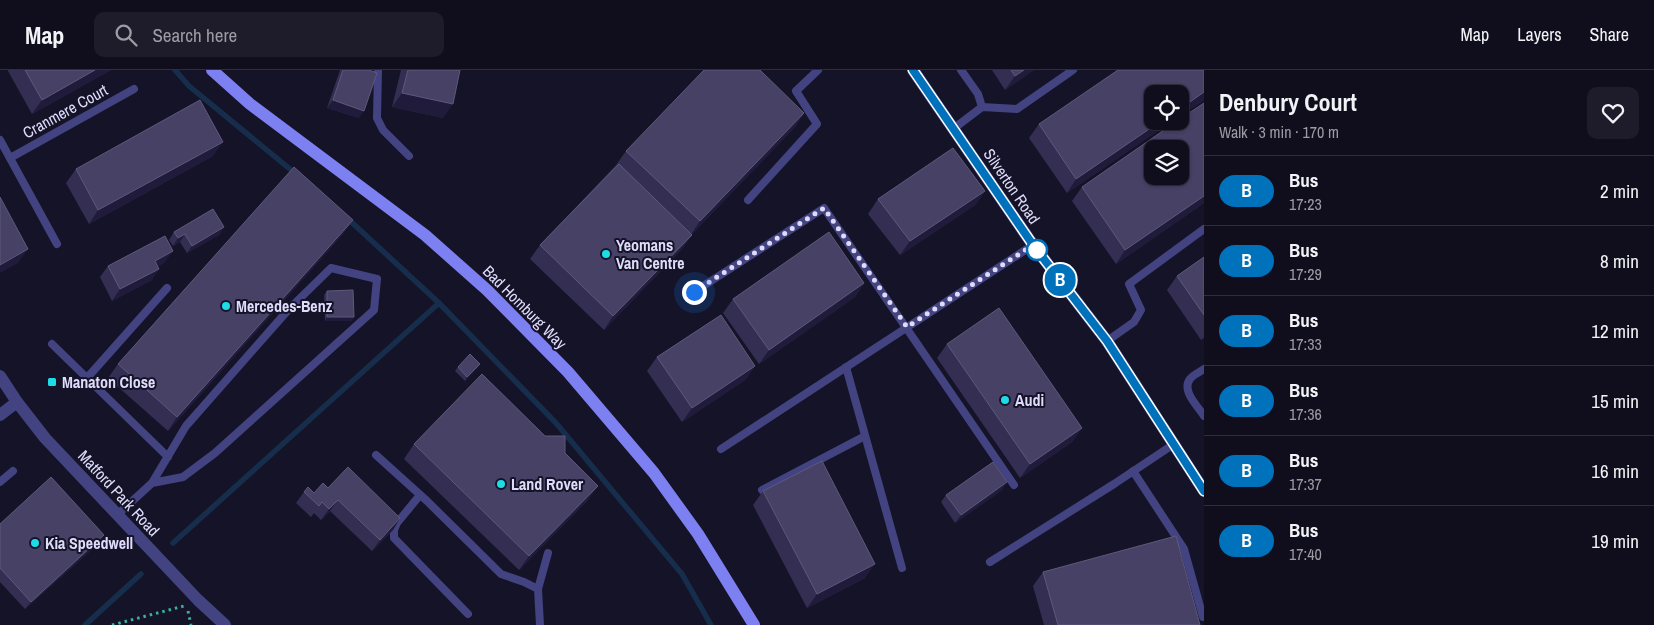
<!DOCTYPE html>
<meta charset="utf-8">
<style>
body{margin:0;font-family:"Archivo Narrow",sans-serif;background:#1e1c2a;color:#f1f3f6;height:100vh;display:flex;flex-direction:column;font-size:19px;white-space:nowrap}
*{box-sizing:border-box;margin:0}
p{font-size:16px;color:#9c9ca4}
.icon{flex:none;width:28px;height:28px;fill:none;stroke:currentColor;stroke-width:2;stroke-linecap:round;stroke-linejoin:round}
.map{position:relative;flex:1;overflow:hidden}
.side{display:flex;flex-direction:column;background:#100e1d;width:450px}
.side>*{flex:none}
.badge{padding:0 10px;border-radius:16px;font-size:18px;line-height:32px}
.tools{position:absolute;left:1144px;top:15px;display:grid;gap:10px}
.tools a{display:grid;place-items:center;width:45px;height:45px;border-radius:10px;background:#100e1d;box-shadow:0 1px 4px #0004,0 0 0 1px #302e3b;font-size:25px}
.you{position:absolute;width:25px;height:25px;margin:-12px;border:4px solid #fff;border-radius:50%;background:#1a73e8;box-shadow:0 0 0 8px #1a73e833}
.map>.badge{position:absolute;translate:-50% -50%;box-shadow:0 0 0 2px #fff}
.round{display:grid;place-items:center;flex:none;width:52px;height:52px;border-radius:10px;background:#1e1c2a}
.overview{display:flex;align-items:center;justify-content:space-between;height:85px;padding:0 15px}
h1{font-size:24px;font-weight:800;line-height:38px}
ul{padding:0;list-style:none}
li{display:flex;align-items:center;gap:15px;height:70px;padding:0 15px;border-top:1px solid #302e3b}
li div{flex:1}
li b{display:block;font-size:19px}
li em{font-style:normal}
li .badge{min-width:55px;font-weight:700;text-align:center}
header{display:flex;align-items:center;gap:30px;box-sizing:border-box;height:70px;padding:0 25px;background:#100e1d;border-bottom:1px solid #302e3b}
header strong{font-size:24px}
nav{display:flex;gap:28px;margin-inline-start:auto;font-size:18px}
.search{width:350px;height:45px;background:#1e1c2a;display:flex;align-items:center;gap:12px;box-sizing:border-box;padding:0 18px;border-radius:10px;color:#9c9ca4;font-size:19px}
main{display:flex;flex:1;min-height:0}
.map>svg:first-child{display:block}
</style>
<header>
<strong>Map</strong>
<div class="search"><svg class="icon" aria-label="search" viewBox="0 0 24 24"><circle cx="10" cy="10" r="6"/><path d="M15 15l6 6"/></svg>Search here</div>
<nav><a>Map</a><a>Layers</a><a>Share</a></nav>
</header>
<main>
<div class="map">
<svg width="1204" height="555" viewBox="0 0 1204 555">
<rect width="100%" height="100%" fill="#151327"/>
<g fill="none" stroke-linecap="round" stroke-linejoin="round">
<g stroke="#162e4c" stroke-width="5.5">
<polyline points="175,0 189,16 296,104"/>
<polyline points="347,148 439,233"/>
<polyline points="173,473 439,233 556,353 682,504 711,555"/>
<polyline points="85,555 141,504"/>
</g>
<g stroke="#3daea2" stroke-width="3" stroke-dasharray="2.5 4" stroke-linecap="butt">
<polyline points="188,541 191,555"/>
<polyline points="112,555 184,536"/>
</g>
<g stroke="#434381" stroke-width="8">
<polyline points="378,0 377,48 383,60 409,86"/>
<polyline points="961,0 978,24 982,37"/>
<polyline points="953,59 982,37 1017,39 1073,0"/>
<polyline points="0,70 57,174"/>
<polyline points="10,88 134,19"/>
<polyline points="748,130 817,54 796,21 818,0"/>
<polyline points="694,222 824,138 1014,415"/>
<polyline points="1107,271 1134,252 1141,240 1129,214 1204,159"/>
<polyline points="52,274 168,387"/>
<polyline points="846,297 902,498"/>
<path d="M1204 299C1200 302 1193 305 1190 309 1181 321 1198 336 1204 346"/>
<polyline points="87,308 167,218"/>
<polyline points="721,379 1033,175"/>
<polyline points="376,385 427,431 501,504 524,512 538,519"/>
<polyline points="1133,401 1184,479 1203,547"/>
<polyline points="0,412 13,401"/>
<polyline points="762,420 865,366"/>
<polyline points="420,425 397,453 394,460 394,468 468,544"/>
<polyline points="117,445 152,413 186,356 289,239 331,198 377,209 374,240 215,383 183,407 152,413"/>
<polyline points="990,492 1114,414 1174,374"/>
<polyline points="540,555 538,519 548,483"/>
</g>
<g stroke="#434381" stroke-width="12">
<polyline points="913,0 1033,175 1107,271 1204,421"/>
<polyline points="0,306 17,332 45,368 198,530 225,555"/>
<polyline points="0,345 17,332"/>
</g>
<polyline stroke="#7d80f1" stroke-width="12" points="212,0 250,34 425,165 487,220 568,302 654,403 698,464 754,555"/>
</g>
<g fill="#342e53">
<polygon points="8,0 111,0 32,44 8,1"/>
<polygon points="340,0 369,0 359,48 327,38"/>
<polygon points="401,0 460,0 443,48 392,37"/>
<polygon points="992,0 1034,0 1005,20"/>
<polygon points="1204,0 1204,30 1180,46 1180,24 1152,51 1172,51 1067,123 1029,68 1039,54"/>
<polygon points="804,43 795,57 692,164 682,179 604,260 530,189 540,175 616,95 626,81"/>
<polygon points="213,86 89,154 66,113 76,99"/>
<polygon points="1082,117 1204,133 1116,194 1072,131"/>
<polygon points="985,121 975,135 900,185 868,144 878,129"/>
<polygon points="353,150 343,164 168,361 108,308 118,294"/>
<polygon points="224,157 219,165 187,183 180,172 173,176 169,170 174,162"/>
<polygon points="1204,187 1204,268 1201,270 1167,220 1177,206"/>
<polygon points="165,192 158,196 152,210 112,231 100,207 108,196"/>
<polygon points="864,213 855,227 759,294 723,243 733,229"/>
<polygon points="327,221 354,247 351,251 325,251 324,225"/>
<polygon points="947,274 1082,358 1072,372 1020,408 937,288"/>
<polygon points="657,287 755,296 745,310 682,352 647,301"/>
<polygon points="480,294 477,298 465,311 455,301 458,297"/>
<polygon points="545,366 565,383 588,430 519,500 404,389 414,374"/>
<polygon points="328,418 400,448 393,460 372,481 330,441 321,450 314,443 311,447 296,433 304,422 314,423"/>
<polygon points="1002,420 955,453 941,432 946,425"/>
<polygon points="763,421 865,508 807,538 753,435"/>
<polygon points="0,454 99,473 25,539 0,512"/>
<polygon points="1043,502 1200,555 1044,555 1033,516"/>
</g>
<g fill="#201b3a">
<polygon points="95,0 111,0 32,44 42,30"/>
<polygon points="1024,0 1034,0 1005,20 1015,6"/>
<polygon points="1204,22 1204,30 1180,46 1180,39"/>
<polygon points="402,23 453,34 443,48 392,37"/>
<polygon points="333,30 364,41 359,48 327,38"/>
<polygon points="804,43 795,57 690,166 700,151"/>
<polygon points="1161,51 1172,51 1067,123 1076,109"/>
<polygon points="223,72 213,86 89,154 98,140"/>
<polygon points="985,121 975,135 900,185 910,171"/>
<polygon points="1204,126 1204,133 1116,194 1125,180"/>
<polygon points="353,150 343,164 168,361 177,347"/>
<polygon points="224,157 219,165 187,183 192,176"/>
<polygon points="185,164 180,172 173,176 178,168"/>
<polygon points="692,165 682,179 604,260 613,246"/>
<polygon points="28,179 18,193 0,203 0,195"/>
<polygon points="173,181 165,192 147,202 155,191"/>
<polygon points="159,199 152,210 112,231 120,219"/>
<polygon points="864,213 855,227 759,294 769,280"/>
<polygon points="327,247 354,247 351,251 325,251"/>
<polygon points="480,294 477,298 465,311 467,307"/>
<polygon points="755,296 745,310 682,352 692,338"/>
<polygon points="1082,358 1072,372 1020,408 1030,394"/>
<polygon points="1007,412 1002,420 955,453 961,445"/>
<polygon points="598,416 588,430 519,500 529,486"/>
<polygon points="338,430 330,441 321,450 329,439"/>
<polygon points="400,448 393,460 372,481 380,470"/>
<polygon points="104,465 99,473 25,539 31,532"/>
<polygon points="875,494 865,508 807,538 817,524"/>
</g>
<g fill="#464165" stroke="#5e597c" fill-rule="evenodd">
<polygon points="25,0 95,0 42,30"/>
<polygon points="343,0 369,0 377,3 364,41 333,30"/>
<polygon points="408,0 460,0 453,34 402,23"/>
<polygon points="704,0 760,0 804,43 700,151 626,81"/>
<polygon points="1011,0 1024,0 1015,6"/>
<polygon points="1118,0 1204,0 1204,22 1180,39 1180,24 1152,24 1152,51 1161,51 1076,109 1039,54"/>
<polygon points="200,30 223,72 98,140 76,99"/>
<path d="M1204 33V126L1125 180 1082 117 1177 51H1180V49ZM1152 79H1180V106H1152Z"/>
<polygon points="953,78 985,121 910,171 878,129"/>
<polygon points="619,94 692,165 613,246 540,175"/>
<polygon points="294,97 353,150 177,347 118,294"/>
<polygon points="0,127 28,179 0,195"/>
<polygon points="213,139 224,157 192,176 185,164 178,168 174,162"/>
<polygon points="829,162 864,213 769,280 733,229"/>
<polygon points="165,166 173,181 155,191 159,199 120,219 108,196"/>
<polygon points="1204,187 1204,245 1177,206"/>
<polygon points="353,220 354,247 327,247 327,221"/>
<polygon points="999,238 1082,358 1030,394 947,274"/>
<polygon points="721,245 755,296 692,338 657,287"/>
<polygon points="470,284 480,294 467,307 458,297"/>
<polygon points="482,304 545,366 565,366 565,383 598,416 529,486 414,374"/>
<polygon points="822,391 875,494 817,524 763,421"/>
<polygon points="993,392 1007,412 961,445 946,425"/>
<polygon points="348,397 400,448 380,470 338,430 329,439 322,432 319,436 304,422 308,417 314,423 323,413 328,418"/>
<polygon points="51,407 104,465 31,532 0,498 0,454"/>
<polygon points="1176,466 1200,555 1058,555 1043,502"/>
</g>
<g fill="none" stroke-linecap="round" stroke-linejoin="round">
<g stroke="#fff" stroke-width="11">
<polyline id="line" points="913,0 1033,175 1107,271 1204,421"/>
</g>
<use href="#line" stroke="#0072bc" stroke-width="8"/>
<polyline stroke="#dfdcfb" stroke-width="5" stroke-dasharray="0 9" points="694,222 824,138 907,257 1033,175 1037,180"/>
</g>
<circle fill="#fff" stroke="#0072bc" stroke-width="2.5" cx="1037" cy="180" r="10"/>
<g fill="#1ddce7" stroke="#151327" stroke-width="2">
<circle cx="606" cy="184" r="5"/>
<circle cx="226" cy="236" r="5"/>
<rect x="47" y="307" width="10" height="10" rx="2.5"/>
<circle cx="1005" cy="330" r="5"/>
<circle cx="501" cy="414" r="5"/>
<circle cx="35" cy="473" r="5"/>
</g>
<g text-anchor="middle" stroke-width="4" stroke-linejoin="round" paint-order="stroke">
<g font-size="16" fill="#dfdcfb" stroke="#151327">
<text transform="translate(65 41) rotate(-29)" y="6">Cranmere Court</text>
<text transform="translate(1012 116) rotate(56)" y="6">Silverton Road</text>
<text transform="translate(525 237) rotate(45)" y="6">Bad Homburg Way</text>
<text transform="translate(119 423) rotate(47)" y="6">Matford Park Road</text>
</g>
<g font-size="16" font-weight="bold" fill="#dfdcfb" stroke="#151327" text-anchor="start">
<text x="616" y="181">Yeomans<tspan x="616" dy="18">Van Centre</tspan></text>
<text x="236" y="242">Mercedes-Benz</text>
<text x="62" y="318">Manaton Close</text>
<text x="1015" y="336">Audi</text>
<text x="511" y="420">Land Rover</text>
<text x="45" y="479">Kia Speedwell</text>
</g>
</g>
</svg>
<div class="tools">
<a><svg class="icon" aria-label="locate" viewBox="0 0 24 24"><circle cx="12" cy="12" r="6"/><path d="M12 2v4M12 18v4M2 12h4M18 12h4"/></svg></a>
<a><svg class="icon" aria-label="layers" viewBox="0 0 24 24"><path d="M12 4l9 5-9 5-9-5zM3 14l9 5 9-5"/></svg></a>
</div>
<div class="you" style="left:694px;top:222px"></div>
<b class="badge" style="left:1060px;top:210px;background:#0072bc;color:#fff">B</b>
</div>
<section class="side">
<div class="overview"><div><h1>Denbury Court</h1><p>Walk · 3 min · 170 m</p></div><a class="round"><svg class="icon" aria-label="heart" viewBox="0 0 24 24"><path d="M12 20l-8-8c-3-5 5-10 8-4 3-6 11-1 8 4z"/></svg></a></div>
<ul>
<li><span class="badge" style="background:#0072bc;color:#fff">B</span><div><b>Bus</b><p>17:23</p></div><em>2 min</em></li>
<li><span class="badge" style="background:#0072bc;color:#fff">B</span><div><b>Bus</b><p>17:29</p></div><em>8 min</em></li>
<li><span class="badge" style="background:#0072bc;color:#fff">B</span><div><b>Bus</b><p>17:33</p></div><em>12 min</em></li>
<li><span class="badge" style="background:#0072bc;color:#fff">B</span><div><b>Bus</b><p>17:36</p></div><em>15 min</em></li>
<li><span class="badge" style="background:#0072bc;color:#fff">B</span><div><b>Bus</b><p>17:37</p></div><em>16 min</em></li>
<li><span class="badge" style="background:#0072bc;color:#fff">B</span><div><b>Bus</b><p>17:40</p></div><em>19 min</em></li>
</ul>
</section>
</main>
